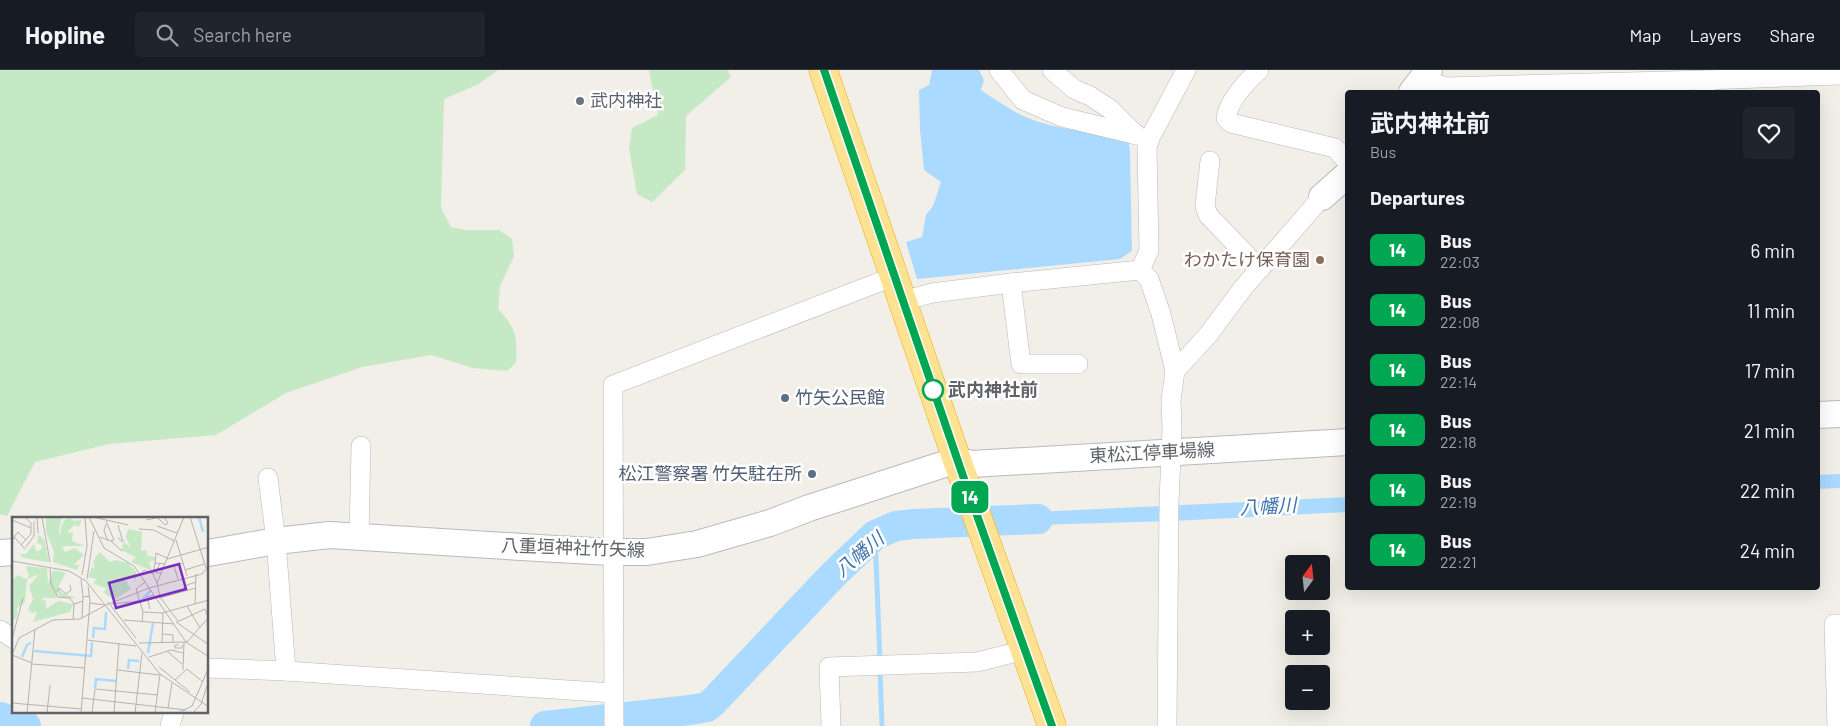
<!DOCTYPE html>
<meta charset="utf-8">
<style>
body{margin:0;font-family:Barlow,"Noto Sans JP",sans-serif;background:#20242c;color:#f1f3f6;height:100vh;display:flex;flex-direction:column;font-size:19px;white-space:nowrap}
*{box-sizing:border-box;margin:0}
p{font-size:16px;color:#9ea1a6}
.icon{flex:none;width:28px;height:28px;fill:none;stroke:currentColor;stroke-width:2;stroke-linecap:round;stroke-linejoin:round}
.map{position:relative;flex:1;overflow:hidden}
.drawer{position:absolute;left:1345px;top:20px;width:475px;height:500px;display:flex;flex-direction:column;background:#171b24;border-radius:5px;box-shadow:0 5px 20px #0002}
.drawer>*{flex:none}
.badge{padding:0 10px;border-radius:8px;font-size:18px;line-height:32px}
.needle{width:32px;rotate:15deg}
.controls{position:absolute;left:1285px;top:485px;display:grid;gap:10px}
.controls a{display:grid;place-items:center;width:45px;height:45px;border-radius:5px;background:#171b24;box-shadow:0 5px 20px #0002;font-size:25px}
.map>.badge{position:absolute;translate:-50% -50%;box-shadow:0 0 0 2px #fff}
h2{padding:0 25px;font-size:19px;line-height:45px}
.round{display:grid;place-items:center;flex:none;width:52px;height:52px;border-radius:5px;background:#20242c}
.headline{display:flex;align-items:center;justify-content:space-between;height:85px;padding:0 25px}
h1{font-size:24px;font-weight:700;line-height:38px}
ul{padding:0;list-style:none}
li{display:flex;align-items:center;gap:15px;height:60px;padding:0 25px}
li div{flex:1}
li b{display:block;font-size:19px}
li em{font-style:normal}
li .badge{min-width:55px;font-weight:700;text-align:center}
header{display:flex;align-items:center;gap:30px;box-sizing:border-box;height:70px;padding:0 25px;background:#171b24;border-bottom:1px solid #363941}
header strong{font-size:24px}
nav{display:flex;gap:28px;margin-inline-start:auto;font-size:18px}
.search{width:350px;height:45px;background:#20242c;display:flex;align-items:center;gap:12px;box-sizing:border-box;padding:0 18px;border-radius:5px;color:#9ea1a6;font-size:19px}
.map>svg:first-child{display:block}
</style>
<header>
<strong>Hopline</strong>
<div class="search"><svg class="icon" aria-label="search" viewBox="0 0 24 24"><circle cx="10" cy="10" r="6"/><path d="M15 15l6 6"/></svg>Search here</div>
<nav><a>Map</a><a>Layers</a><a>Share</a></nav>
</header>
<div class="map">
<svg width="1840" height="656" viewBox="0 0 1840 656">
<rect width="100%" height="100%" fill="#f1efe8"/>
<g fill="#c5e8c5">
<path d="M0 0H498L479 14 444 29 441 138 451 157 466 160H499L512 169 514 186 500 216 498 239C517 259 517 266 516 293L507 301 473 298 431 285 362 297 286 323 216 365 109 374 35 392 7 446 0 444Z"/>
<polygon points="649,0 728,0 731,7 686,46 685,100 652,132 637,124 629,79 632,58 658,45"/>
</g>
<g fill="#aadaff">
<path d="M932 0H979L984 10 981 20C999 32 1018 46 1039 52 1067 61 1098 63 1128 66L1130 81 1132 181 1120 189 917 209 906 172 922 167 926 145 933 136 941 112 924 100 920 60 919 20 929 15Z"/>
<polygon points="1840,404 1840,418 1818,419 1818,405"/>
<polygon points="1348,427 1347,442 1173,451 999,456 994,444"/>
</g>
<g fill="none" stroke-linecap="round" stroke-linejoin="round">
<g stroke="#aadaff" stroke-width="5">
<polyline points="875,465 880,591"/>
<polyline points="880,599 882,656"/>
</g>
<g stroke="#aadaff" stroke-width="30">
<polyline points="0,647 26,656"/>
<polyline points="545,656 690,640 707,637 713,632 833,505 875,465 896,456 914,454 1038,449"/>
</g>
<g stroke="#b5b8bc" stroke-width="20">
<g id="street">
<polyline points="999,0 1023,30 1062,47 1137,65"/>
<polyline points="1052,0 1074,19 1090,26 1110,39 1136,65"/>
<path d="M1259 0C1246 12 1229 30 1226 48L1231 53 1335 78 1348 93"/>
<polyline points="1423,9 1445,17 1705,10"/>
<polyline points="1706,21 1705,10 1840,5"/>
<polyline points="1210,91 1205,136 1208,145 1260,199"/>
<polyline points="903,231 932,223 1011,213"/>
<polyline points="1078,294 1021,294 1011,213 1140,200"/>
<polyline points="1175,301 1161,244 1149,209 1140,200 1149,181 1147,77 1151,66 1186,0"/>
<polyline points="268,408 276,471 286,601"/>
<polyline points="359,466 361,376"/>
<polyline points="0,560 14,569"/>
<polyline points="208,598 286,601 613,623"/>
<polyline points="170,656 174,642"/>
<polyline points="614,656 613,315 895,206"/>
<polyline points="831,656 829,597 977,592 1025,580"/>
<polyline points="1167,656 1169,432 1172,360 1171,330 1175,301 1208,265 1243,218 1322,127"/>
<polyline points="1837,656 1834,554 1840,554"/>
</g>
</g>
<g stroke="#b6babf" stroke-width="28">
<g id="secondary">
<polyline points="1412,22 1429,0"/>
<polyline points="1322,127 1348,104"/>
<polyline points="1818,345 1840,344"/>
<polyline points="0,483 14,482"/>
<polyline points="208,483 276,471 330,465 538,478 612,482 647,482 697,474 770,453 809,438 957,390 972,394 1348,372"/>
</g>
</g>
<g stroke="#f9ab00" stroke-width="29">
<polyline id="highway" points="823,0 957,390 1052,656"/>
</g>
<use href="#street" stroke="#fff" stroke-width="19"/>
<use href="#secondary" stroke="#fff" stroke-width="26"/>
<use href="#highway" stroke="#fde293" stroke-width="28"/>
</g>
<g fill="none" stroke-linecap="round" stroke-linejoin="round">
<g stroke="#fff" stroke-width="11">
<polyline id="line" points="824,0 963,406 1052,656"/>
</g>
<use href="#line" stroke="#00a651" stroke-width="8"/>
</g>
<circle fill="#6b7280" stroke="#fff" stroke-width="2" cx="580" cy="31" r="5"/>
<circle fill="#8d6e63" stroke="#fff" stroke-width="2" cx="1320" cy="190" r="5"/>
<circle fill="#fff" stroke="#00a651" stroke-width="2.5" cx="933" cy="320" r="10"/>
<g fill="#5c6f8a" stroke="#fff" stroke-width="2">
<circle cx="785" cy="328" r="5"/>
<circle cx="812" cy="404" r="5"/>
</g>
<g text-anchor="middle" stroke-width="5" stroke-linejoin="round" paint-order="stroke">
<g font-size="18" fill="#5b616d" stroke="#fff" text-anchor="start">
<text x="590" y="37">武内神社</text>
</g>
<g font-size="18" fill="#785e54" stroke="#fff" text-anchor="end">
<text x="1310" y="196">わかたけ保育園</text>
</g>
<g font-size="18" font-weight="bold" fill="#5f6368" stroke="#fff" text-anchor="start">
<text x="948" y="326">武内神社前</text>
</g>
<g font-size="18" fill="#4e5e75" stroke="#fff" text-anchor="start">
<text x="795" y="334">竹矢公民館</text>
<text x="802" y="410" text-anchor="end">松江警察署 竹矢駐在所</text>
</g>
<g font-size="18" fill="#5f6368" stroke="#fff">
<text transform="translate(1152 383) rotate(-3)" y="6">東松江停車場線</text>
<text transform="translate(573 478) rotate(2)" y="6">八重垣神社竹矢線</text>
</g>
<g font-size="19" font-style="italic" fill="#4174aa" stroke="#fff">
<text transform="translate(1268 436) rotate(-3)" y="7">八幡川</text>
<text transform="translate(859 484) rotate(-40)" y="7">八幡川</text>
</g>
</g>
<g transform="translate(12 447)">
<rect width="196" height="196" fill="#f1efe8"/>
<path d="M34 0H50L47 13 49 19V9L53 3 58 1 62 4 70 3 67 10 62 8 55 16 61 15 60 24 73 29H50L53 35 63 31 72 38 61 48H67L65 53 41 45 42 35 34 14ZM116 12 130 15 129 34 134 33 136 39 142 40 143 43 137 45 140 54 119 45 124 40 109 33 112 25 119 31 114 20ZM26 18 32 22 37 45 12 41 7 37H14L22 27 24 34H28L31 29 25 26ZM87 35 98 45 103 43 116 46 125 56 123 65 121 59 114 63 119 72 102 83 91 75 95 72 81 66 85 62 76 60 80 50 83 52 81 45ZM14 49 35 51 36 67 41 53 54 56 46 70 50 76 65 81H49L45 74V81H29L34 85V92L46 84 61 87 58 95 21 105 25 95 20 96 16 92 21 82 17 69 27 57 15 62 13 85 5 91V99L0 106V63L6 58 14 62 17 59Z" fill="#c5e8c5"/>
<path fill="none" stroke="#aadaff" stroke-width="2.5" d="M187 0 191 15M104 91 130 83 139 73M81 121 82 111 93 112 94 95M22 134 79 139 80 125M136 136 141 106M10 140 15 128 19 126M116 152 117 143 127 144M83 171 84 162 104 164"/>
<path fill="none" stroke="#b3b3b1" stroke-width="1" d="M25 0 26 16M30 0 38 45M77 0 92 31 122 49 174 125 197 140M81 0 116 8M178 0 194 51M146 1 153 8 156 6 152 0M0 3 19 11M134 3 149 0M94 4 102 23 99 24M94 7 92 14 96 24M145 9 165 16M127 12 142 13 162 24M2 20 13 32M88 20 99 24 110 34M106 21 111 25 106 8M0 23 6 15 14 23M164 23 175 59M9 28 19 17V6L13 0M14 30 22 19V4M155 42 197 30M0 44 57 54 74 64 148 157 197 190M143 46 141 57 145 66M148 46 144 56H149M153 47 143 46 144 36 155 41M38 51 39 67 46 80 58 81 62 87 71 84M173 53 192 47M70 58 75 29 73 0M128 58 132 53 141 57M69 62 71 80M75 62 82 14M166 62 162 49 171 46M174 74 172 69 184 65M45 75 47 71 54 77 59 73 58 68M147 81 184 71M96 85 124 121M78 86 93 88M100 87 127 84M183 87 184 57M175 89 188 111M138 92 135 80 142 78M131 95 150 96 197 83M70 101 71 80 78 79M61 102 62 87M112 103 162 107M166 104 148 80 145 66 172 0M130 105 131 95 124 72 133 65M164 105 197 128M165 105 193 92 196 100M151 117 161 118V125M0 122 11 81M75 123 124 129M150 125 151 96M127 126 175 125 197 100M167 128H163V131H170V128M155 134 170 147M0 138 20 146M0 138 7 121 41 103 68 102 94 88 137 71 190 57 197 49M137 140 159 133 171 136M20 147 73 151M147 150 178 175M106 153 147 158M171 153 172 125M163 163 175 152 191 165M70 181 174 193M0 186 69 192M156 191 160 166M15 196 23 112M35 196 38 168M69 196 78 84 76 69M80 196 83 172 146 178M102 196 107 126M123 196 130 136M143 196 148 157M166 196 180 189 197 150M181 196 189 187 197 163"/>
<path fill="#7b2cbf" fill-opacity="0.15" stroke="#7b2cbf" stroke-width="2.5" d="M167 47 174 72 104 91 97 66Z"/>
<rect width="196" height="196" fill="none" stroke="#5f6368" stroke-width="2.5"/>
</g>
</svg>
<div class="controls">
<a><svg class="needle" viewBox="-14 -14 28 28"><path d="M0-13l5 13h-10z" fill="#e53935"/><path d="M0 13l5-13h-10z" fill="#9ea1a6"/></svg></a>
<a>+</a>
<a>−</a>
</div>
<b class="badge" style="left:970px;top:427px;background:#00a651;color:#fff">14</b>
<section class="drawer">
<div class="headline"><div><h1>武内神社前</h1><p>Bus</p></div><a class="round"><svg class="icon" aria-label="heart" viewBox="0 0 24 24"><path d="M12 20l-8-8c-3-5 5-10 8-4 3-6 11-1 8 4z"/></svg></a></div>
<h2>Departures</h2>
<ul>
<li><span class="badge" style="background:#00a651;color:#fff">14</span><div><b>Bus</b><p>22:03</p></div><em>6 min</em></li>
<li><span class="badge" style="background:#00a651;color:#fff">14</span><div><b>Bus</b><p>22:08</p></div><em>11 min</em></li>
<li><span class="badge" style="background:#00a651;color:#fff">14</span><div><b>Bus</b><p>22:14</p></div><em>17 min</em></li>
<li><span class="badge" style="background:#00a651;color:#fff">14</span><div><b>Bus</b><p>22:18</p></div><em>21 min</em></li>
<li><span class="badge" style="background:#00a651;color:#fff">14</span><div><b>Bus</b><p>22:19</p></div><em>22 min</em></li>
<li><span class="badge" style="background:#00a651;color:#fff">14</span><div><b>Bus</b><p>22:21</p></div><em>24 min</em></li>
</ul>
</section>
</div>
